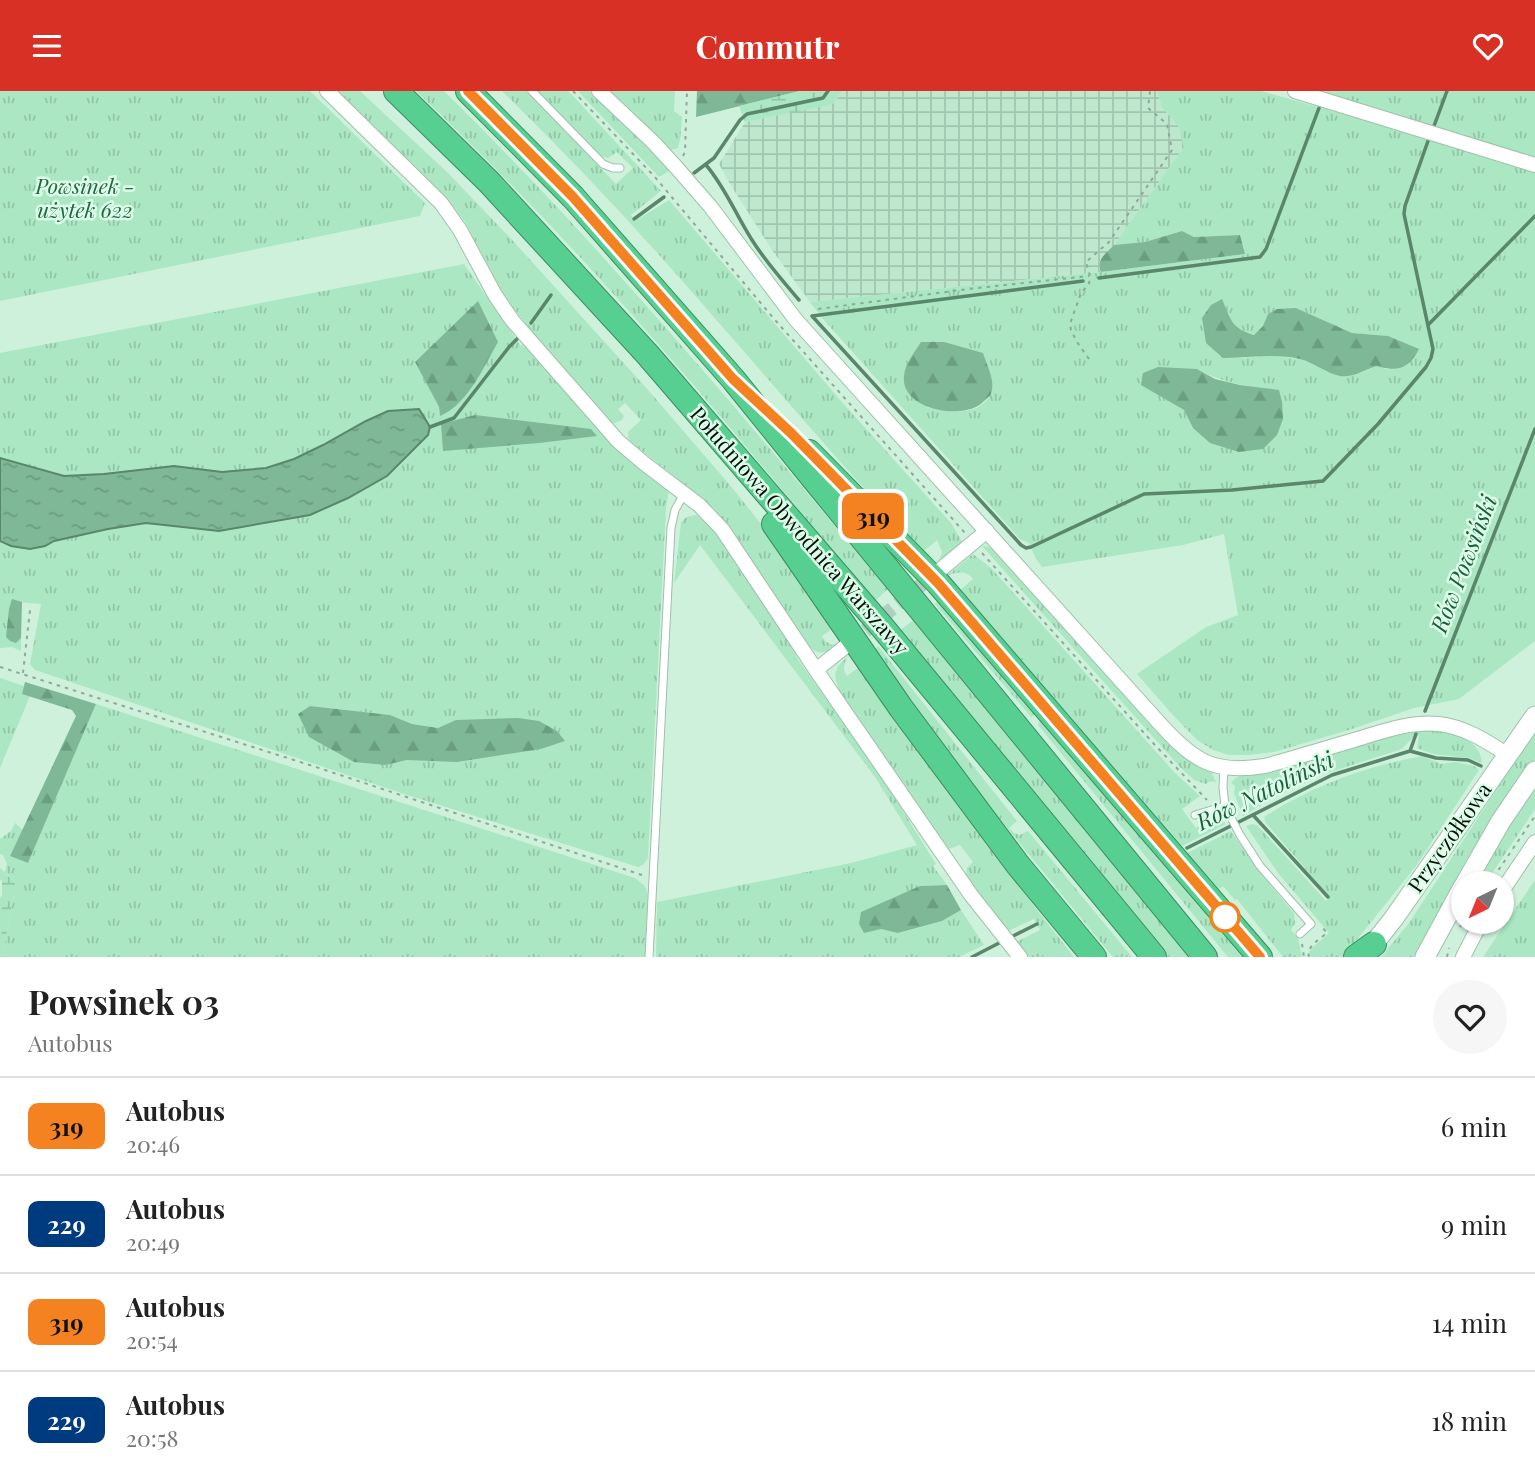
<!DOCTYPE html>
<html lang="pl">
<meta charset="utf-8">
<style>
body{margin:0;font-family:"Playfair Display",serif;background:#f6f6f6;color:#222;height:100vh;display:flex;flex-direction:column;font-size:26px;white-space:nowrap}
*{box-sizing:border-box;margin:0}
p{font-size:23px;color:#767676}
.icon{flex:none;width:38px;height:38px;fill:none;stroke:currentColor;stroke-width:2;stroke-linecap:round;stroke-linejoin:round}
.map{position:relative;height:866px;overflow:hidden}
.details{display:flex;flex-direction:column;background:#fff;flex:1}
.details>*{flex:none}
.badge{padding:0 14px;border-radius:10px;font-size:24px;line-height:46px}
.needle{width:46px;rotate:223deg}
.fabs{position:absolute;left:1451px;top:780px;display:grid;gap:14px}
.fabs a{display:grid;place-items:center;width:63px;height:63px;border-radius:50%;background:#fff;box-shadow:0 2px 5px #0004;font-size:35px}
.map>.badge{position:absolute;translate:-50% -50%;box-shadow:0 0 0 4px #fff}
.round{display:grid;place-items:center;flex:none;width:74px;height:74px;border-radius:37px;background:#f6f6f6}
.headline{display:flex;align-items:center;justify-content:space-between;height:119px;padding:0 28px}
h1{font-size:33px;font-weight:700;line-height:52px}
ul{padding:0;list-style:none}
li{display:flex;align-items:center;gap:21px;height:98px;padding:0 28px;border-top:2px solid #e0e0e0}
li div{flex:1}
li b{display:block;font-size:26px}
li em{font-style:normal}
li .badge{min-width:77px;font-weight:700;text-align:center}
header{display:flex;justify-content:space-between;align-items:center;height:91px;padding:0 28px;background:#d93025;color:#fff;font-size:32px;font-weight:700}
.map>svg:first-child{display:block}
</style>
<header><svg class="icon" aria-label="menu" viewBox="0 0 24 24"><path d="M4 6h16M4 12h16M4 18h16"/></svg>Commutr<svg class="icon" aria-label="heart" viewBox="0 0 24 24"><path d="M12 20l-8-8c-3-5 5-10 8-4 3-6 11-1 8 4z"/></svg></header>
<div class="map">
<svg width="1535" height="866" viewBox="0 0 1535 866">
<defs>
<pattern id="industrial-grid" width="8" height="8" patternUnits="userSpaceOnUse" patternTransform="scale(1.75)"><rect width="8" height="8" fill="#bde8ce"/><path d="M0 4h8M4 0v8" fill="none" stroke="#a1c6b0"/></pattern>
<pattern id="grass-tufts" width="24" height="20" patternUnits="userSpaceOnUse" patternTransform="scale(1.75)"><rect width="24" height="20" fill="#abe7c3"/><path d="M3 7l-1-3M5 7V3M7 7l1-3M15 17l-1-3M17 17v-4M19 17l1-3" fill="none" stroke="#92c5a6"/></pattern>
<pattern id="forest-firs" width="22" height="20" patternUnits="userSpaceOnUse" patternTransform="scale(1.75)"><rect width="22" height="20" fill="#7eb896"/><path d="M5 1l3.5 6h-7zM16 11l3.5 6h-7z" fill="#6b9d80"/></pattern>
<pattern id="wetland-marsh" width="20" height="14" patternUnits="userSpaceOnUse" patternTransform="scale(1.75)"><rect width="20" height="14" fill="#abe7c3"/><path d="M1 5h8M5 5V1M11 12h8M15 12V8" fill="none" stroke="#92c5a6"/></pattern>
<pattern id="water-ripples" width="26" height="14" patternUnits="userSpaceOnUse" patternTransform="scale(1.75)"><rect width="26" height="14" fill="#7eb896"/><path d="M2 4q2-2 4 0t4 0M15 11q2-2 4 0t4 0" fill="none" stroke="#6b9d80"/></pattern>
</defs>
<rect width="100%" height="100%" fill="#cef1db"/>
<polygon fill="url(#industrial-grid)" points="842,0 1157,0 1162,16 1179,36 1184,56 1114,154 1100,169 1099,177 1101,181 810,211 772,159 730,93 719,73 745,31 834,12"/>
<g fill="url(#grass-tufts)" fill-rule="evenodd">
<polygon points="0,0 310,0 425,112 420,125 0,210"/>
<path d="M336 0H360L448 82 514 151 649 300 729 393 778 454 832 538 822 545 825 550 832 554 843 550C824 565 817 566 802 548L733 441 717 424 686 395 630 350 628 346V341L641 329 625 312 618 318 624 325 622 329 613 333 609 330 563 279 512 215 500 197 465 131 447 108 396 57Z"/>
<path d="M416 0H444C603 156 745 328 888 498L874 511C730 334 583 157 416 0Z"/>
<path d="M502 0H527L616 93 633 77 617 61 608 67 600 65 537 0H568L574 6 661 100 631 124 635 130 669 109 841 310 951 432 963 452 936 474 935 473 939 470 942 461 937 449 924 460C852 388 787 309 719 232 650 152 578 74 502 0Z"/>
<polygon points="578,0 590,0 633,39 671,79 659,86"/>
<polygon points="608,0 675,0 674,20 682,26 680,49 678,57 671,59 666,57"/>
<path d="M1157 0H1261L1435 49 1535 82V550L1459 608 1414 617 1349 639 1274 661 1248 664H1229L1213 659 1197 649 1172 623 1137 583 1206 536 1238 524 1224 443 1183 454 1042 476 1035 466 1029 452 1020 448 822 227 810 211 1101 181 1245 163 1240 144 1194 146 1182 140 1145 151 1114 154 1184 56 1179 36 1162 16ZM1296 217 1352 242 1388 245 1389 279 1376 275 1361 282 1320 275 1300 268 1267 264 1244 267H1223L1230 228 1239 239 1255 244 1263 235ZM1197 278C1225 293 1247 295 1279 299L1193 337 1184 319 1164 307ZM992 290C991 294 991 302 989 306 975 327 946 320 926 316Z"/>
<polygon points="1322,0 1535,0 1535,68 1442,40"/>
<path d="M464 173 521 255 526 251 669 398 666 417 648 767 644 773 638 776 404 703 35 579 30 573 41 513 18 511 15 552 21 547V560L12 556 0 557V450L11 455H45L53 450 108 438 146 432 219 440 310 424 348 407 387 385 366 330 324 354 294 368 266 376 222 381 174 375 104 383 64 385 0 367V262ZM478 210 440 324 439 316 415 271ZM310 615 390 624 412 633 438 637 457 629 565 650 541 658 407 669 386 674Z"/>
<path d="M696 424 706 430 730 461 792 557 799 570 876 677 936 773 933 775 947 794 920 795 881 838 899 842 942 830 961 819 984 854 959 866H656L657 811 851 772 917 754 875 686 700 454 674 492 681 432C685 425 689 425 696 424Z"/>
<polygon points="982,455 986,455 996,459 1172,655 1188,669 1211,680 1216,691 1210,690 1206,693 1194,689 1180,676"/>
<path d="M973 463 992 478 1176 683 1200 705 1182 718 1196 737C1210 729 1211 721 1226 733L1182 755 960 499 973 488C966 479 956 481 947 485Z"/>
<polygon points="940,508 1248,866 1228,866 1038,634 1040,629 1037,621 1031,626 935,513"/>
<polygon points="915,528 1192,866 1166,866 899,540"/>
<polygon points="878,555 1017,730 1009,737 1014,742 1020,744 1028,740 1132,866 1113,866 972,694 873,562"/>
<path d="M848 565C844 572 842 578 847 585L859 576 1037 819 1074 866H1025L1014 852 1040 839 1034 828 1006 841 965 787 967 777 973 771 960 754 949 758 941 755 836 598 838 595C832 580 837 576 848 565Z"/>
<polygon points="0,587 24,595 22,603 30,605 0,677"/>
<polygon points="96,613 635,787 645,795 648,804 645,866 2,866 13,810 17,797 13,789 5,781 7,773 3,764 0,763 0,748 11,740 15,732 23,739 10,765 28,772"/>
<path d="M1441 639C1460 645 1480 650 1482 672L1469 667 1433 663 1417 657 1419 645 1416 643 1402 658 1321 684 1271 708 1243 725 1234 702 1235 695 1231 692C1236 685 1241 684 1249 684L1412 640Z"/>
<polygon points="1535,640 1535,668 1504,712 1416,866 1381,866 1409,832"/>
<path d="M1422 665 1441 673 1456 671 1474 675 1479 679 1416 775 1343 866H1311L1309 861 1311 858 1329 842 1278 782 1246 735 1253 733 1258 735 1326 810 1330 806 1266 732 1264 726C1311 695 1367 675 1422 665Z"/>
<polygon points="1535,696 1535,718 1485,793 1474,793 1493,759"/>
<polygon points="1231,740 1261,783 1294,822 1295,832 1291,839 1298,847 1302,866 1283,866 1237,808 1235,809 1223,795 1219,798 1187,762"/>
<polygon points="1535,789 1535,866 1483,866"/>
</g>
<g fill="url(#forest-firs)">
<polygon points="697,0 800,0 696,26"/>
<path d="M1182 140 1194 146 1240 144 1245 163 1101 181C1095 170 1106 162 1114 154L1145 151Z"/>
<path d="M1222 208C1231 229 1231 237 1254 244L1263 235 1268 223 1277 218 1296 217 1352 242 1388 245 1419 258C1409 278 1397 281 1376 275 1366 279 1351 287 1340 285 1328 283 1313 271 1300 268 1274 262 1249 267 1223 267L1206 252 1202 227 1211 214Z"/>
<path d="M478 210 498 251C483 277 468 313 440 325L439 316 415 271Z"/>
<path d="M921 251H944L983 262C987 275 997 292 990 305 989 305 982 312 982 312 961 330 900 318 904 285 905 272 915 261 921 251Z"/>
<polygon points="1158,276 1197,278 1215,288 1240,294 1279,299 1282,311 1283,328 1277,344 1263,358 1239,361 1210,352 1193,337 1184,319 1141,294 1143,282"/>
<polygon points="475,324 591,338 597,345 539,352 443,360 441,333"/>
<polygon points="12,508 22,511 21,547 16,552 10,550 6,546 9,518"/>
<polygon points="25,591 96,613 28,772 10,765 76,625 72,619 22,603"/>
<polygon points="310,615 390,624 412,633 438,637 456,629 518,627 539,630 557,640 565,650 541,658 457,671 407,669 386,674 354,671 309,646 298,623"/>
<polygon points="947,794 961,819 942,830 898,842 881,838 864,842 859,833 861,821 920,795"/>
</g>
<g fill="url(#wetland-marsh)">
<polygon points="800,0 842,0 834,12 825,15 745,31 739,15"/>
<polygon points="0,777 13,789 17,797 13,810 2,866 0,866 0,807 2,804 2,790 0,789"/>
</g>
<polygon fill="url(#water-ripples)" stroke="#5a866c" stroke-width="2" points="419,318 430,336 428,344 387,385 348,407 310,424 219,440 146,432 108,438 54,450 45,455 30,458 11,455 0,450 0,367 64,385 104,383 174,375 222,381 266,377 294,368 323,354 366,330 388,320"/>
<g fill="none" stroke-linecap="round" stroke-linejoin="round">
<g stroke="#5a866c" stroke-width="3.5">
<polyline points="1434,35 1447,0"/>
<path d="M706 74C725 96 736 124 752 149 765 170 783 190 799 209"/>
<polyline points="694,82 714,67 740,29 747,23 823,7 828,0"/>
<polyline points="634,128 664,106"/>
<polyline points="1099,187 1260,166 1266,158 1319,17"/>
<polyline points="1083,190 812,225 1021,454 1026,457 1031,456 1144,403 1232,399 1323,390 1378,333 1426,276 1431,267 1433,258 1404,123 1405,115 1428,50"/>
<polyline points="531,232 551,204"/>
<polyline points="1428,234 1535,125"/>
<polyline points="430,336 454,327 509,256 518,247"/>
<polyline points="1425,620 1535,338"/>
<polyline points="1410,660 1416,643"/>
<polyline points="1253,724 1328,806"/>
<polyline points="1187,757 1332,684 1410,660 1436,667 1468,669 1481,675"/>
<polyline points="1011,846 1037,833"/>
<polyline points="972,866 1001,851"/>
</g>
<polyline stroke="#b0cfbc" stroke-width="14" stroke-dasharray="14 7" stroke-linecap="butt" points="849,553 936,482"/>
<g stroke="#9fc0ab" stroke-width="9">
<g id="service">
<polyline points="532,0 603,73 613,77 620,77"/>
<polyline points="1224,677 1223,696 1225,715 1240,744 1260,775 1311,833 1300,843"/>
<polyline points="1195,724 1225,715"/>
<polyline points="649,866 671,437 675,419 684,403"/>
</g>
</g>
<g stroke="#9fc0ab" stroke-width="16">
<g id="minor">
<polyline points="327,0 441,112 460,139 495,204 512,229 618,350 645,373 699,414 722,438 816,579 971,804 1020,866"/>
<path d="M599 0 653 51 676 76 710 115 796 229 1162 635C1195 671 1215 683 1265 675 1294 667 1324 658 1354 649 1381 641 1410 630 1439 633 1465 636 1486 650 1508 664"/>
<polyline points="1295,0 1535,74"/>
<polyline points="940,479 987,440"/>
<polyline points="816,579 846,555"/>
<polyline points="1502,800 1535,751"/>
<polyline points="1463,866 1481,831"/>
</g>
</g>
<g stroke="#9fc0ab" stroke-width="21">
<g id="secondary">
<polyline points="1465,793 1501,730 1535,680"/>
<polyline points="1365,864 1394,827 1535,625"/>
<polyline points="1425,866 1463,796"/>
</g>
</g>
<g stroke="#3b8c62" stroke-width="26">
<g id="motorway">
<polyline points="396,0 489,91 648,264 883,537 1154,866"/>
<polyline points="468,0 573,106 733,288 813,387 1205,866"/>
<polyline points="809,361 938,492 1260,866"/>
<polyline points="774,433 901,617 1018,774 1094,866"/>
<polyline points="1356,866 1374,853"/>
</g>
</g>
<g stroke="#8ea998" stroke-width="2" stroke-dasharray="3.5 5" stroke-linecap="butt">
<polyline points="573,0 654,85 775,229 965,442"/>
<polyline points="683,65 685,61 687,0"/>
<polyline points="818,218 968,198 1089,185"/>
<polyline points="1089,268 1077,251 1071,239 1070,233 1081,202 1089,193 1090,185 1086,171 1109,151 1172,59 1167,33 1148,17 1150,0"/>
<polyline points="982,462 1154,653 1207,709"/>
<polyline points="0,576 316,676 642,784"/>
<polyline points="23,582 30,519"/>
<polyline points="1489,793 1535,725"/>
<polyline points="1460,836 1463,831"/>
<polyline points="1302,853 1304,866"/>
<path d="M1309 866C1306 855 1320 848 1327 842L1322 836"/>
<polyline points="1447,866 1449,857"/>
</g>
<use href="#service" stroke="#fff" stroke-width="7"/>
<use href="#minor" stroke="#fff" stroke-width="14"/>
<use href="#secondary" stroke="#fff" stroke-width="19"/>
<use href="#motorway" stroke="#57cf91" stroke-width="24"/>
</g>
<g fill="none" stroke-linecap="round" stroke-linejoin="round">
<g stroke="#fff" stroke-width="16">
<polyline id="line" points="468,0 573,106 733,288 791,342 938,492 1260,866"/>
</g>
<use href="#line" stroke="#f58220" stroke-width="10"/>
</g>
<circle fill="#fff" stroke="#f58220" stroke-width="3.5" cx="1225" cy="826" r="14"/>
<g text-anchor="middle" stroke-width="5" stroke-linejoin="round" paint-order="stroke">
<g font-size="21" font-style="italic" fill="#236544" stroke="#dcfee9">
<text x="85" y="103">Powsinek -<tspan x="85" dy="24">użytek 622</tspan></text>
</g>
<g font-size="21" fill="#06110a" stroke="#dcfee9">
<text transform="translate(799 440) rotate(49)" y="7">Południowa Obwodnica Warszawy</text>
<text transform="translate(1450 747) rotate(-55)" y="7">Przyczółkowa</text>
</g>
<g font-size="23" font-style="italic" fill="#1c5f3e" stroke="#dcfee9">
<text transform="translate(1464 473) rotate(-69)" y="8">Rów Powsiński</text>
<text transform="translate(1265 700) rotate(-26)" y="8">Rów Natoliński</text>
</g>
</g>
</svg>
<div class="fabs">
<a><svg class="needle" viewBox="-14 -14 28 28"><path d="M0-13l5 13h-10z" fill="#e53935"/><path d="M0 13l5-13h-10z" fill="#767676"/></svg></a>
</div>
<b class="badge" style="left:873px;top:425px;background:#f58220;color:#111">319</b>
</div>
<section class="details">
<div class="headline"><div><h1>Powsinek 03</h1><p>Autobus</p></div><a class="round"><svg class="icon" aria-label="heart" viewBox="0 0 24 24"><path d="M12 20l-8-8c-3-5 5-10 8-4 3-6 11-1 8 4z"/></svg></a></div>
<ul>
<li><span class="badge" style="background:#f58220;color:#111">319</span><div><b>Autobus</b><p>20:46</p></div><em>6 min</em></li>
<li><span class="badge" style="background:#003b80;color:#fff">229</span><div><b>Autobus</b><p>20:49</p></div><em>9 min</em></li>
<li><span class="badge" style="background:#f58220;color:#111">319</span><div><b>Autobus</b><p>20:54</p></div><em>14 min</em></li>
<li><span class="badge" style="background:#003b80;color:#fff">229</span><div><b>Autobus</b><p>20:58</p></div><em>18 min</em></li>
</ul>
</section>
